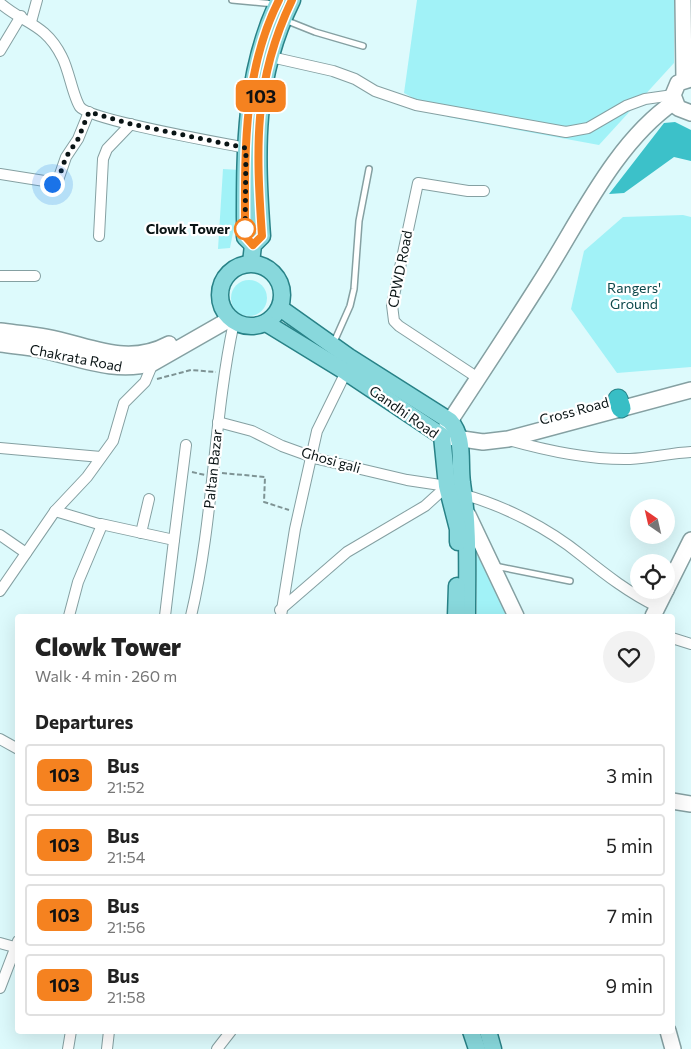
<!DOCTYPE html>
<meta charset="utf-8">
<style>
body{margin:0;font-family:Commissioner,sans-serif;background:#f2f2f2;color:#222;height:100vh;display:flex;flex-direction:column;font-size:19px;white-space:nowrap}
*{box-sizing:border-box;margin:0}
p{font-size:16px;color:#767676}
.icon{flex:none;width:28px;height:28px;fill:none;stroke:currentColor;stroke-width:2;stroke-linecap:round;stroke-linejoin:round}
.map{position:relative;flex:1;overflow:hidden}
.side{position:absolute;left:15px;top:614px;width:660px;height:420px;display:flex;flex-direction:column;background:#fff;border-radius:5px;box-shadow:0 5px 20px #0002}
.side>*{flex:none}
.badge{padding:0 10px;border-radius:8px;font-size:18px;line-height:32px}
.needle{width:32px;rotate:326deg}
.controls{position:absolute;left:630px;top:499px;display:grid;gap:10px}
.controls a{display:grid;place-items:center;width:45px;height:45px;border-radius:50%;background:#fff;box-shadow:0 5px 20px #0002;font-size:25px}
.you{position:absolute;width:25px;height:25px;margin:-12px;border:4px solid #fff;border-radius:50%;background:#1a73e8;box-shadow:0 0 0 8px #1a73e833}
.map>.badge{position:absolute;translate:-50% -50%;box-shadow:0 0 0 2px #fff}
h2{padding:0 20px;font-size:19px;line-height:45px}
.round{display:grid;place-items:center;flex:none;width:52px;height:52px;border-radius:26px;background:#f2f2f2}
.head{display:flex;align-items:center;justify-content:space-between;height:85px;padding:0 20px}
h1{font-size:24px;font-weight:800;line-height:38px}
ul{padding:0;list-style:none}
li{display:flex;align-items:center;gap:15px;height:62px;margin:0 10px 8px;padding:0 10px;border:2px solid #e0e0e0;border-radius:5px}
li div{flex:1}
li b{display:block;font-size:19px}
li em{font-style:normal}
li .badge{min-width:55px;font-weight:700;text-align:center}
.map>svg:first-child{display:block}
</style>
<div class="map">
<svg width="691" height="1049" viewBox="0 0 691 1049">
<rect width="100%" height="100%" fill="#ddfafc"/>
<g fill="#a1f2f7">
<polygon points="417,0 674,0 674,63 599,145 448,117 404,93"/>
<polygon points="223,169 240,170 240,196 230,248 218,249"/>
<polygon points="683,215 691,217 691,367 617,373 571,309 584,251 623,217"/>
<circle cx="249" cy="298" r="18"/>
<polygon points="477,551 508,616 477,616"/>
</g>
<polygon fill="#3cc1c9" points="675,122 691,130 691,161 674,157 624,193 609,194 664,123"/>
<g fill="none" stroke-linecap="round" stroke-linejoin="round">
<g stroke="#85a0a2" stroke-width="8">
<g id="lane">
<polyline points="232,0 274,4"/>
<polyline points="285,20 315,32 363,46"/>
<polyline points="334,342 350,306 354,289 359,221 369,169"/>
<polyline points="495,566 570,581"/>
</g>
</g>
<g stroke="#85a0a2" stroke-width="12">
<g id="street">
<path d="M0 3C24 24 45 23 62 57 69 70 73 97 80 107 90 120 222 143 246 148"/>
<polyline points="31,22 37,0"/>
<polyline points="0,51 21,16"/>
<polyline points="271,57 333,71 355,79 375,91 416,105 566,132 588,128 626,106 645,99 673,95"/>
<polyline points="0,174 57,183 66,157 78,139 89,112"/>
<polyline points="99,236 103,159 107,149 131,124"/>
<polyline points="0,276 35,276"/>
<polyline points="478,378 399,326 394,321 392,305 418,183 468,191 484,191"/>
<polyline points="218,422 252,431 282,446 318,459 407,480 447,486"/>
<path d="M509 440C548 451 589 460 630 459 651 458 671 453 691 452"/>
<polyline points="0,448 101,457"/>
<path d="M465 495C505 506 549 529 581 555 606 575 629 593 658 607"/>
<polyline points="55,511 102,525 78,582 69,616"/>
<polyline points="101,524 174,540 165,616"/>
<polyline points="141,533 149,499"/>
<polyline points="0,535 26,553"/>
<polyline points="174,540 186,445"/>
<polyline points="0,591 55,511 87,477 113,441 124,403 145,382 153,363"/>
<polyline points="280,610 347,552 425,506 447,486"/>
<path d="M191 616C214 520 213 419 234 322"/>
<polyline points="281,616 295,529 317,431 346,372"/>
<polyline points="672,638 691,644"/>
<polyline points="0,739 18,749"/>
<polyline points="0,943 18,948"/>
<polyline points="0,988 18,941"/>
<polyline points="68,1049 71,1031"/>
<polyline points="107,1049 109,1031"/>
<polyline points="217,1049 231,1031"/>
</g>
</g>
<g stroke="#85a0a2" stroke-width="18">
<g id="secondary">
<polyline points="683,0 684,80"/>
<polyline points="691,79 678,83 673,95 678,108 691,113"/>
<path d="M674 102C614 143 578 224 539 284 510 330 480 375 450 421L442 436 483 442 508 439 691 390"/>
<path d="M0 331C15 333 31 334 46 337 90 345 126 367 169 344"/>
<path d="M0 344C14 346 29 347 42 350 79 358 115 374 153 363L230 319"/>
<polyline points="468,515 516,616"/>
<polyline points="666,590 691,540"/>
<polyline points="653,616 666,590"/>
<polyline points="672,801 691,804"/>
<polyline points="668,1031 673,1049"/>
</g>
</g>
<g stroke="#288287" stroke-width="19">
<g id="primary">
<path d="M253 245 245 237C245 156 243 75 279 0"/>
<path d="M251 263 253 245 262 236C256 151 253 79 292 0"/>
<circle cx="251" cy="295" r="31"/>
<path d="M280 308 349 357 450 421C465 438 459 461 462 483 469 527 467 571 467 616"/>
<polyline points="266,323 346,372 442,436 447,486 458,529 458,542"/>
<polyline points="456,616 457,586"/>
<polyline points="471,1031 477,1049"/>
<polyline points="488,1031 493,1049"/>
</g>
</g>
<g stroke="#288287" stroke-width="21">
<polyline id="highway" points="618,399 621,408"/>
</g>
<g stroke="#7e9394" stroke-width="2" stroke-dasharray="5 2.5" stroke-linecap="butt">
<polyline points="157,379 191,370 216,372"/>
<polyline points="192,472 205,475"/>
<polyline points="222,473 265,477 264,502 289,510"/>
</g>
<use href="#lane" stroke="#fff" stroke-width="5"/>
<use href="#street" stroke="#fff" stroke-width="10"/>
<use href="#secondary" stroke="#fff" stroke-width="15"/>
<use href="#primary" stroke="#88d8dc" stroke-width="16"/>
<use href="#highway" stroke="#38bec5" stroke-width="19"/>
</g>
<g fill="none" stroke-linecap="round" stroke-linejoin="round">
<g stroke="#fff" stroke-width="11">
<path id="line" d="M279 0C242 73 245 157 245 236L253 245 262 236C256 149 253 81 292 0"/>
</g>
<use href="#line" stroke="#f58220" stroke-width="8"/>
<polyline stroke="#0a1415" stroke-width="5" stroke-dasharray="0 9" points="52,184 57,183 66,157 78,139 89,112 131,124 246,148 245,236 245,229"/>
</g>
<circle fill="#fff" stroke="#f58220" stroke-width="2.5" cx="245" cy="229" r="10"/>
<g text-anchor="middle" stroke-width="4.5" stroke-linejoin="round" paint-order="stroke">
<g font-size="14" font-weight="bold" fill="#0a1415" stroke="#fff" text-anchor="end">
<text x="230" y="234">Clowk Tower</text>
</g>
<g font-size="14" fill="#0a1415" stroke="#fff">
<text transform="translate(400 269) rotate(-79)" y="5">CPWD Road</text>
<text transform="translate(76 358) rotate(11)" y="5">Chakrata Road</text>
<text transform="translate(574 411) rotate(-15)" y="5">Cross Road</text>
<text transform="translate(404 412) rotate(35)" y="5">Gandhi Road</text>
<text transform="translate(331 460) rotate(16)" y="5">Ghosi gali</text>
<text transform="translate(213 469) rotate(-84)" y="5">Paltan Bazar</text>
</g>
<g font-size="14" fill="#0c474a" stroke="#fff">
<text x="634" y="293">Rangers'<tspan x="634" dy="16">Ground</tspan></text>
</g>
</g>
</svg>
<div class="controls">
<a><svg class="needle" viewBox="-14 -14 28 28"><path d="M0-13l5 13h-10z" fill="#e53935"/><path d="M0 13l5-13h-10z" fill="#767676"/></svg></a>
<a><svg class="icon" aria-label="locate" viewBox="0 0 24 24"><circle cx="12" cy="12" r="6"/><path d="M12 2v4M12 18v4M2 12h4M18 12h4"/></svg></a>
</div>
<div class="you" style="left:52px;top:184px"></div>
<b class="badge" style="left:261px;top:96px;background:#f58220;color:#111">103</b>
<section class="side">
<div class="head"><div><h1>Clowk Tower</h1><p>Walk · 4 min · 260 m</p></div><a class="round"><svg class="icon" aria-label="heart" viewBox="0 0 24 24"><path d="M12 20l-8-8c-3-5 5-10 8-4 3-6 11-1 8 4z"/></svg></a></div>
<h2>Departures</h2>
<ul>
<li><span class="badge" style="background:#f58220;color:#111">103</span><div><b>Bus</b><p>21:52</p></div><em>3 min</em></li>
<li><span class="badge" style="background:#f58220;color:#111">103</span><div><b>Bus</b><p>21:54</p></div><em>5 min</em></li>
<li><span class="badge" style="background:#f58220;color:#111">103</span><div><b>Bus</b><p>21:56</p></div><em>7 min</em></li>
<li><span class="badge" style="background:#f58220;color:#111">103</span><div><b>Bus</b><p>21:58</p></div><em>9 min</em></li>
</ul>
</section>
</div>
